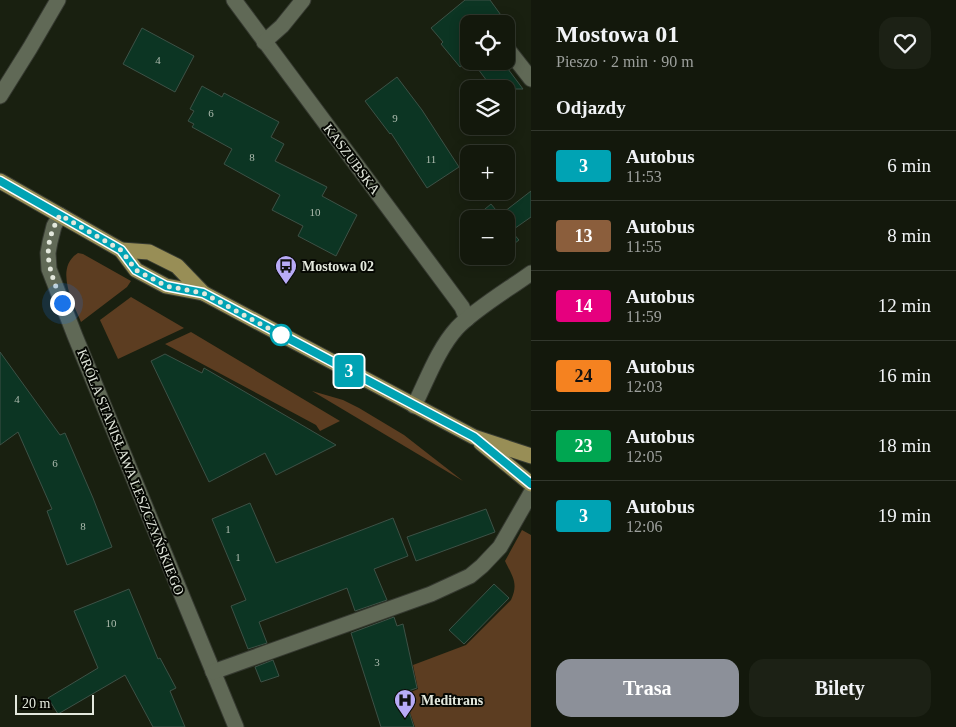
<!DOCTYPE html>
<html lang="pl">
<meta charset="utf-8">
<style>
body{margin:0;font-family:"Times New Roman",serif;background:#1c2115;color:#f1f3f6;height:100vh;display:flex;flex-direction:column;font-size:19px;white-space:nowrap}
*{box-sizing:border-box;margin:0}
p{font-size:16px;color:#9da09d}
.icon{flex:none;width:28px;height:28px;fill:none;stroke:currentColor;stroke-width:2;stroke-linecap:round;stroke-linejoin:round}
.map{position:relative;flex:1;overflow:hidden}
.side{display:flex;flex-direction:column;background:#13180c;width:425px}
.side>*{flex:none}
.badge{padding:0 10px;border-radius:4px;font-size:18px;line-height:32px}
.controls{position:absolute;left:460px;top:15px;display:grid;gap:10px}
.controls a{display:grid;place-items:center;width:55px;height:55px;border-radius:10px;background:#13180c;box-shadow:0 2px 12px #0003,0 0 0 1px #32372d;font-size:25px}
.scale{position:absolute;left:15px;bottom:12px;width:79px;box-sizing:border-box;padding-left:5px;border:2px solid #e3e8dd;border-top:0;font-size:14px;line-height:18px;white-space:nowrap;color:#e3e8dd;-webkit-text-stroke:4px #060803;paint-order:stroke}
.you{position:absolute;width:25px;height:25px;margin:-12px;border:4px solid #fff;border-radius:50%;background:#1a73e8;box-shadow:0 0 0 8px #1a73e833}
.map>.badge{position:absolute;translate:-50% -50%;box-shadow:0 0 0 2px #fff}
h2{padding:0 25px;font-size:19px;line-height:45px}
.round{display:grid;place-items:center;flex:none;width:52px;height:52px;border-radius:15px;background:#1c2115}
.headline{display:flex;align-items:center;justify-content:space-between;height:85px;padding:0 25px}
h1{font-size:24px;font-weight:600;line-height:38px}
.cta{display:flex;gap:10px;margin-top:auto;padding:10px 25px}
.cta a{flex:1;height:58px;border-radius:15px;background:#8c9099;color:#fff;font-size:20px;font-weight:600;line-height:58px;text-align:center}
.cta a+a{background:#1c2115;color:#f1f3f6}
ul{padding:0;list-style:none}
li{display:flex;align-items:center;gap:15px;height:70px;padding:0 25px;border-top:1px solid #32372d}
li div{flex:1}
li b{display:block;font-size:19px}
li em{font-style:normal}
li .badge{min-width:55px;font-weight:700;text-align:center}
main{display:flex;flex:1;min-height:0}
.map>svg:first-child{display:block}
</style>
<main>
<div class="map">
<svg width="531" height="727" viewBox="0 0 531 727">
<rect width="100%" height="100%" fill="#192010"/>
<g fill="#5c3d21">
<path d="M78 253 83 254 131 281 127 287 81 322C73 303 54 268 78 253Z"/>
<polygon points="131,297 184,328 118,359 100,320"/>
<polygon points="191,332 340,421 320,431 316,425 165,344"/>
<polygon points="312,391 343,400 359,408 404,435 463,481"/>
<path d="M522 530 531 535V727H415L404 695 418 689 413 665 466 645 511 600C519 583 512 576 505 561Z"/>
</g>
<g fill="#0c3523" stroke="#3d5146">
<polygon points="465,0 490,0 511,29 506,33 506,24 469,24 469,61 460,67 441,44 443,42 431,28"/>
<polygon points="142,28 194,56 175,92 123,64"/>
<polygon points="472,61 502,61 523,89 493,89"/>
<polygon points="397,77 422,110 459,167 427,188 391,133 390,134 365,101"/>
<polygon points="202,86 222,97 224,93 279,122 271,137 284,144 275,161 327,187 322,196 357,215 336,256 298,236 303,226 272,210 280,195 224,164 232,149 192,127 194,124 188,121 194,111 190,109"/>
<polygon points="531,191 531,217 511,231 519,240 506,250 506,219 473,219 491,204 500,215"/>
<polygon points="469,222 469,239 461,228"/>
<polygon points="482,256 498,256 488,264"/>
<polygon points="0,352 60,435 65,433 93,498 112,547 67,565 47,511 52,509 18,432 0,445"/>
<polygon points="165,354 202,373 204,368 336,445 276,475 265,453 209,482 151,361"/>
<polygon points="250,503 276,563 393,518 408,556 374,569 387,600 355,611 347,588 259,622 267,643 248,649 231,606 246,600 212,519"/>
<polygon points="486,509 495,532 416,561 407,537"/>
<polygon points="494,584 509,598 464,644 449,630"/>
<polygon points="129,589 158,659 160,658 176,688 170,691 185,727 153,727 125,675 58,714 48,698 98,668 74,611"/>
<polygon points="394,617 397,626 403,624 417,688 403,693 414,727 381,727 351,633"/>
<polygon points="273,660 279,676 261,682 255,667"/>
</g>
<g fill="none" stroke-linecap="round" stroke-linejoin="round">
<g stroke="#363a31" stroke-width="17">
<g id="minor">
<polyline points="234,0 462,307 467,319"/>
<polyline points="264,42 282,26 303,0"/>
<polyline points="506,47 531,79"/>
<polyline points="0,96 30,48 58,0"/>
<polyline points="60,215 54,226 50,242 48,253 49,269 75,336 236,727"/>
<path d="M414 406C427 380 438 349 457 328 475 309 509 289 531 273"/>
<polyline points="213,672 431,594 470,576 482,566 500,547 531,493"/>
</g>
</g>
<g stroke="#363a31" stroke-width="17">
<g id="major">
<polyline points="0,181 121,250 136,270 166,286 203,293 474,437 531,456"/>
<polyline points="121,250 149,252 177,266 203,293"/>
<polyline points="481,443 531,484"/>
</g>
</g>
<use href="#minor" stroke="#606956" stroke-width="15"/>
<use href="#major" stroke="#988e56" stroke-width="15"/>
</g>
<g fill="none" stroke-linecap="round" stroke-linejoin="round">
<g stroke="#fff" stroke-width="11">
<polyline id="line" points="0,181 121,250 136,270 166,286 203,293 474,437 531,484"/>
</g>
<use href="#line" stroke="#00a3b4" stroke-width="8"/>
<path stroke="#e3e8dd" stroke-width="5" stroke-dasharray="0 9" d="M62 303C49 268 40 250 60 215L121 250 136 270 166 286 203 293 281 335"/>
</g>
<defs>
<g id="bus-pin" transform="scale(1.125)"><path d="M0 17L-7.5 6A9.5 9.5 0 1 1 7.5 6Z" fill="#b8abf7" stroke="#060803"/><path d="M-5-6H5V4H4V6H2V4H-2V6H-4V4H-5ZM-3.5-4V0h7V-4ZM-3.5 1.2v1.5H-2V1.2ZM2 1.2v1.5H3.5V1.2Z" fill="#111"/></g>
<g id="hospital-pin" transform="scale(1.125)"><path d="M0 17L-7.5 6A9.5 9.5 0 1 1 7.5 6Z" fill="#b8abf7" stroke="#060803"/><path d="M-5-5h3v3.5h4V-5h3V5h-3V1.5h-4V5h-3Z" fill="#111"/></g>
</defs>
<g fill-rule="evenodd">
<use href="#bus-pin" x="286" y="266"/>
<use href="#hospital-pin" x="405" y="700"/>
</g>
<circle fill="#fff" stroke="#00a3b4" stroke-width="2.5" cx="281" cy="335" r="10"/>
<g text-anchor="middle" stroke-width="4" stroke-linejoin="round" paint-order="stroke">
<g font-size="11" fill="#adbbae">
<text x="158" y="64">4</text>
<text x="211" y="117">6</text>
<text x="395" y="122">9</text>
<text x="252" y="161">8</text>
<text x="431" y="163">11</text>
<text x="315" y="216">10</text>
<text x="17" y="403">4</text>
<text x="55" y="467">6</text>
<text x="83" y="530">8</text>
<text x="228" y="533">1</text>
<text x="238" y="561">1</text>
<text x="111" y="627">10</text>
<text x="377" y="666">3</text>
</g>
<g font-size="14" fill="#e3e8dd" stroke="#060803">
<text transform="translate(352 159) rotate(53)" y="5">KASZUBSKA</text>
<text transform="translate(131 472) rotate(68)" y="5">KRÓLA STANISŁAWA LESZCZYŃSKIEGO</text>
</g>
<g font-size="14" font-weight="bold" fill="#e3e8dd" stroke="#060803" text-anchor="start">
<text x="302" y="271">Mostowa 02</text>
<text x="421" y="705">Meditrans</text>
</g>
</g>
</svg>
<div class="controls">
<a><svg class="icon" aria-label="locate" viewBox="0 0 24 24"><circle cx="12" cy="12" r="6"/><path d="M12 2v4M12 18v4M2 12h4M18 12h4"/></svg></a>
<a><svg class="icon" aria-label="layers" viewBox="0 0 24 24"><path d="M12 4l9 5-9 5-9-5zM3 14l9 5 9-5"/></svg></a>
<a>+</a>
<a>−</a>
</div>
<div class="scale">20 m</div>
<div class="you" style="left:62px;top:303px"></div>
<b class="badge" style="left:349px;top:371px;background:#00a3b4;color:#fff">3</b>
</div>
<section class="side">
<div class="headline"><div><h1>Mostowa 01</h1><p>Pieszo · 2 min · 90 m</p></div><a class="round"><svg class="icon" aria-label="heart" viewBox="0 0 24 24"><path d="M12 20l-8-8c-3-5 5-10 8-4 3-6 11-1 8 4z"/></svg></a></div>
<h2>Odjazdy</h2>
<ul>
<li><span class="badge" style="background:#00a3b4;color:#fff">3</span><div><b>Autobus</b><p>11:53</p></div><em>6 min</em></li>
<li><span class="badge" style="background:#8b5e3c;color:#fff">13</span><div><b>Autobus</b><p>11:55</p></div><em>8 min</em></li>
<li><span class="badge" style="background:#e6007e;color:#fff">14</span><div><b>Autobus</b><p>11:59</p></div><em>12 min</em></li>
<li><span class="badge" style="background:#f58220;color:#111">24</span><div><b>Autobus</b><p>12:03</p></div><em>16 min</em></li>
<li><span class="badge" style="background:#00a651;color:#fff">23</span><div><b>Autobus</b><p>12:05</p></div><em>18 min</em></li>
<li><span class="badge" style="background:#00a3b4;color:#fff">3</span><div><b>Autobus</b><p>12:06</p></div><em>19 min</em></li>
</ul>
<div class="cta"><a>Trasa</a><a>Bilety</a></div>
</section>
</main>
